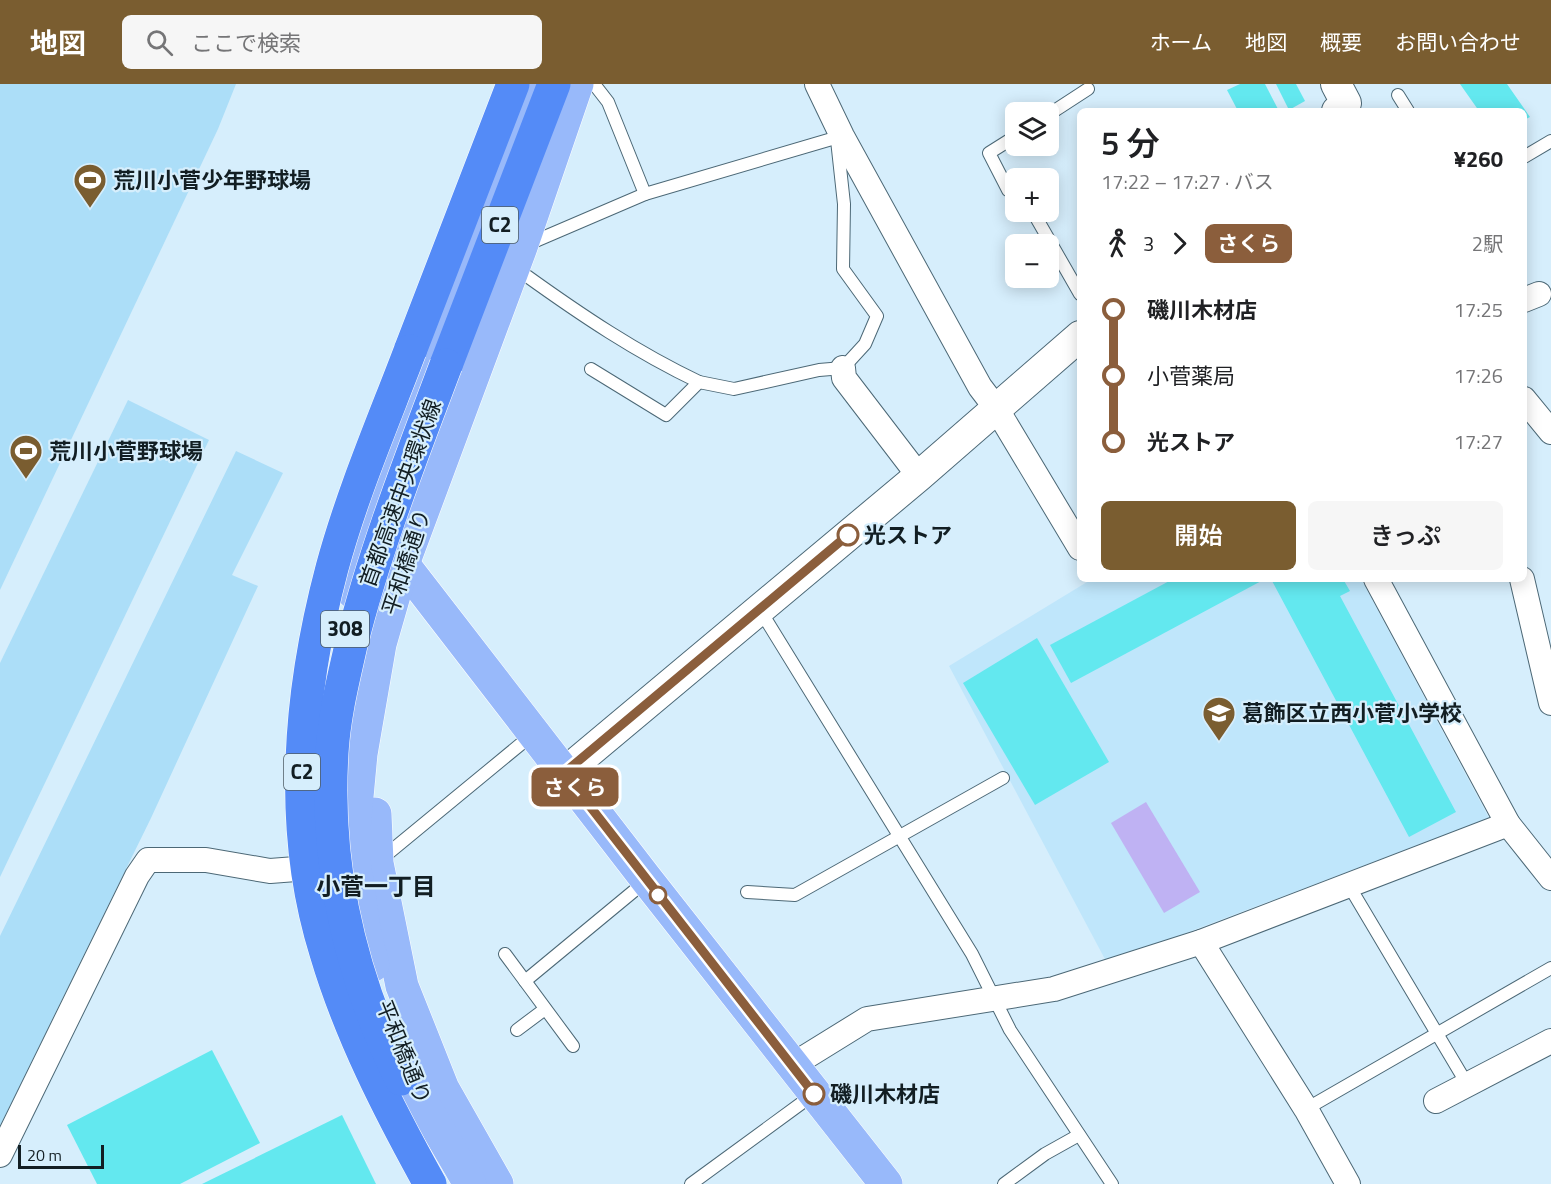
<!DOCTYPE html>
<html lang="ja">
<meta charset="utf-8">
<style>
body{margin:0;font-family:"Titillium Web","Noto Sans JP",sans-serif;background:#f6f6f6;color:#202124;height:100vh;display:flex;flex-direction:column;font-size:22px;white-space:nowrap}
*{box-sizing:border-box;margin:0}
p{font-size:20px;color:#757577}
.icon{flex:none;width:33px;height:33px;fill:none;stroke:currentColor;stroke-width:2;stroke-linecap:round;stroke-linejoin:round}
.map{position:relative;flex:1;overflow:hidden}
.sheet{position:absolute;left:1077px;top:24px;width:450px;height:474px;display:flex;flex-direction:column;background:#fff;border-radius:9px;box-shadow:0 3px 15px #0003}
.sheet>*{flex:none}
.badge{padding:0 12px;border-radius:9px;font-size:21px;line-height:39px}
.controls{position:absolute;left:1005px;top:18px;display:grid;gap:12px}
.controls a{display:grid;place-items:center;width:54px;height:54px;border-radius:9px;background:#fff;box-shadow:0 3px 15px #0003;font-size:30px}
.scale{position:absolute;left:18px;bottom:15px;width:86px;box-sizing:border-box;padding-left:6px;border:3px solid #121e23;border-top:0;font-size:16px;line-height:21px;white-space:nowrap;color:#121e23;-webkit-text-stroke:4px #d6eefc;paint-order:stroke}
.map>.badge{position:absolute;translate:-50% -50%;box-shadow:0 0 0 3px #fff}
.legs{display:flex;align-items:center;gap:9px;height:66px;padding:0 24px;font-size:20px}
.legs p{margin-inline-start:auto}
.overview{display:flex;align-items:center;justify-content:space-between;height:102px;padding:0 24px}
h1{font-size:33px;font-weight:600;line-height:45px}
.primary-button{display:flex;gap:12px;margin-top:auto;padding:12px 24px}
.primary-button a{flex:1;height:69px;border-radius:9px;background:#7a5d30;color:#fff;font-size:24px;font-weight:600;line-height:69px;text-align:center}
.primary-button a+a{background:#f6f6f6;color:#202124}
ul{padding:0 24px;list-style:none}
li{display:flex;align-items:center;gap:21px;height:66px;font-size:22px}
li i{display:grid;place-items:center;width:9px;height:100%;margin:0 8px;background:currentColor}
li i::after{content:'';width:15px;height:15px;margin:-8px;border:4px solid;border-radius:50%;background:#fff}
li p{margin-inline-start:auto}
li:first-child i{background:linear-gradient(#0000 50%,currentColor 0)}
li:last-child i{background:linear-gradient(currentColor 50%,#0000 0)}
header{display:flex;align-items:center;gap:36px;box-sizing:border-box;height:84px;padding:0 30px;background:#7a5d30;color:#fff}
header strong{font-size:28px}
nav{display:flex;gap:33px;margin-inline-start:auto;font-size:21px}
.search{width:420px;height:54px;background:#f6f6f6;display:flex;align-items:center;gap:15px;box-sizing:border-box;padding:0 21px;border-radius:9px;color:#757577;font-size:22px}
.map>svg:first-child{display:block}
</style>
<header>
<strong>地図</strong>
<div class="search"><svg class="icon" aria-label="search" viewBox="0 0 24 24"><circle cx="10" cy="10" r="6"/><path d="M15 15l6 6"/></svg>ここで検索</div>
<nav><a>ホーム</a><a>地図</a><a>概要</a><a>お問い合わせ</a></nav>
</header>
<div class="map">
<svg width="1551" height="1100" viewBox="0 0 1551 1100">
<rect width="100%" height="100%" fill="#d6eefc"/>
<polygon fill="#bfe6fb" points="1092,495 1361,495 1489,734 1107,879 949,582"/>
<g fill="#acdef8">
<polygon points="0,0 236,0 218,45 0,506"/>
<polygon points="128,316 209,356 0,793 0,579"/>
<polygon points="236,367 283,389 232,491 258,502 151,734 0,1042 0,852"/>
</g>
<polygon fill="#bfb2f3" points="1146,718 1200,808 1164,829 1111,739"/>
<g fill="#63e8ef">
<polygon points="1240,0 1265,0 1279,27 1238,27 1227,6"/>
<polygon points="1276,0 1296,0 1305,17 1289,26"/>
<polygon points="1460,0 1507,0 1530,33 1524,36 1524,27 1479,27"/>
<polygon points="1173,495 1265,495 1071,599 1050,561"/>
<polygon points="1271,495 1343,495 1350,507 1340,512 1456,728 1409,753"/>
<polygon points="1037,554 1109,678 1035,721 963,599"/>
<polygon points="212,966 260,1059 180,1100 97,1100 67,1041"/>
<polygon points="342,1031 376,1100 202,1100"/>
</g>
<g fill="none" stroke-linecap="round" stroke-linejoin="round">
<g stroke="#4c6876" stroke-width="14">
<g id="service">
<polyline points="594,0 608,18 645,110"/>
<polyline points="1398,11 1408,27"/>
<polyline points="1048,31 1088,5"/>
<polyline points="1016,52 989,69 1008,106 1016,106"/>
<polyline points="1524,73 1551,57"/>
<polyline points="1033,128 1080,210"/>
<polyline points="526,161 645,110 842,52"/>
<path d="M524 190C581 231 636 268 699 298"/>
<polyline points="591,285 666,331 699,298 734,305 819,286 843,284 865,260 877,232 843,185 844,120 837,56"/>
<polyline points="760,526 972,870 1010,946 1112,1100"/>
<polyline points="380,776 533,650"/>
<polyline points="1348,800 1467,1000"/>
<polyline points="747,808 795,811 1003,694"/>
<polyline points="505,870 573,962"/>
<polyline points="525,897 646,797"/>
<polyline points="517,946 545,925"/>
<polyline points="1306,1025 1551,884"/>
<polyline points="691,1100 814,1010"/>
<polyline points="1004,1100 1045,1070 1079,1051"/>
</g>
</g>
<g stroke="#4c6876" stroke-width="26">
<g id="minor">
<polyline points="817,0 842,52 980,303 996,324 1080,464"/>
<polyline points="1524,216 1539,210"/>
<polyline points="843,284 844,294 919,392"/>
<polyline points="1524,315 1551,348"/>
<polyline points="1376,495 1508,740 1551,794"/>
<polyline points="1522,495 1551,619"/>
<polyline points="1201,858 1306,1025 1348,1100"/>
<polyline points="791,982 867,935 1054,905 1201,858 1508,740"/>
<polyline points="1436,1017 1551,957"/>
<polyline points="0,1071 137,792 148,776 206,776 270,787 322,783"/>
</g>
</g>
<g stroke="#4c6876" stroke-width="32">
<g id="tertiary">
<polyline points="1336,0 1346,19 1337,27"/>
<polyline points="564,689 919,392 1080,252"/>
</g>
</g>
<g stroke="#fff" stroke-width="34">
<g id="primary">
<polyline points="403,480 647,796 886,1100"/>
<polyline points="353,508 364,455 531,0"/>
<polyline points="375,730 377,779 402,902 443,1005 497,1100"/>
<polyline points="373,881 365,850 354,777 354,745 361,670 380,560 403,480 521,163 577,0"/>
<polyline points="398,962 421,1016 470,1100"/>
</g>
</g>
<g stroke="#fff" stroke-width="34">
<g id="motorway">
<polyline points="410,267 513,0"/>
<polyline points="446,281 554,0"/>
</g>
</g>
<use href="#service" stroke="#fff" stroke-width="12"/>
<use href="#minor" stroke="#fff" stroke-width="24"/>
<use href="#tertiary" stroke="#fff" stroke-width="30"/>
<use href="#primary" stroke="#98b9fa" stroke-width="33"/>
<use href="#motorway" stroke="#548bf7" stroke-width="33"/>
<g stroke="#fff" stroke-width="34" stroke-linecap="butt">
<g id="motorway-bridge">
<path d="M410 267C383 338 352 410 332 484 299 608 287 745 326 869 350 950 389 1026 430 1100"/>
<path d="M401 995C351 893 325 782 332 669 334 632 343 597 351 561 375 465 411 374 446 281"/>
</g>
</g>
<use href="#motorway-bridge" stroke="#548bf7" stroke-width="33"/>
</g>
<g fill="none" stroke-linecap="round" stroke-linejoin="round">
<g stroke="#fff" stroke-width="14">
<polyline id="line-1" points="814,1010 564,689 848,451"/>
</g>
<use href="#line-1" stroke="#8b5e3c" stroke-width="9"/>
</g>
<defs>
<g id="stadium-pin" transform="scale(1.725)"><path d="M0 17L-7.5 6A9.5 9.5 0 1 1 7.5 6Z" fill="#7a5d30" stroke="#d6eefc"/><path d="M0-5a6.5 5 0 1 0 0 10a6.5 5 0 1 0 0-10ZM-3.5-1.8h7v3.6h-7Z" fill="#fff"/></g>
<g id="school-pin" transform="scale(1.725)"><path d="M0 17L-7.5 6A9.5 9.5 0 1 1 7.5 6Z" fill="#7a5d30" stroke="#d6eefc"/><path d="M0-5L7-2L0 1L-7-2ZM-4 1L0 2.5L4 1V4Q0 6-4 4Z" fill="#fff"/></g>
</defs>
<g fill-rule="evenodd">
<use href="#stadium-pin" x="90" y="96"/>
<use href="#stadium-pin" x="26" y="367"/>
<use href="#school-pin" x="1219" y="629"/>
</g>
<g fill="#fff" stroke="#8b5e3c" stroke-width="3">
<circle cx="848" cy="451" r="10"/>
<circle cx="658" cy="811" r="8"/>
<circle cx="814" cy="1010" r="10"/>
</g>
<g text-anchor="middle" stroke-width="4.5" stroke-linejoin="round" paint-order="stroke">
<g fill="#d6eefc" stroke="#4d5c64" stroke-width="1.5">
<rect x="482" y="123" width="36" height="36" rx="4.5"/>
<rect x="321" y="527" width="48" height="36" rx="4.5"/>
<rect x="284" y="670" width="36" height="36" rx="4.5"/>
</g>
<g font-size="21" font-weight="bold" fill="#121e23">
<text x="500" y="148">C2</text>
<text x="345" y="552">308</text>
<text x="302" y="695">C2</text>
</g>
<g font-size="22" font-weight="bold" fill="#121e23" stroke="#d6eefc" text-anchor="start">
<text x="113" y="104">荒川小菅少年野球場</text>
<text x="49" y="375">荒川小菅野球場</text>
<text x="1242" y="637">葛飾区立西小菅小学校</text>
</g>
<g font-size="22" fill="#121e23" stroke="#d6eefc">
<text transform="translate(400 409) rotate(-70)" y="8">首都高速中央環状線</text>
<text transform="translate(406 478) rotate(-72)" y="8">平和橋通り</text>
<text transform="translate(404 968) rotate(68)" y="8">平和橋通り</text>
</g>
<g font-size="22" font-weight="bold" fill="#121e23" stroke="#d6eefc" text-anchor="start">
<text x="864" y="459">光ストア</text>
<text x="830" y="1018">磯川木材店</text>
</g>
<g font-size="24" font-weight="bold" fill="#121e23" stroke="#d6eefc">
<text x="376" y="811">小菅一丁目</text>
</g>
</g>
</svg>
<div class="controls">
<a><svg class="icon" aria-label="layers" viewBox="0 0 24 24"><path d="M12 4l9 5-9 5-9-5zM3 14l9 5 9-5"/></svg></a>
<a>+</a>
<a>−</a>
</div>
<div class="scale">20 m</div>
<b class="badge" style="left:575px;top:703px;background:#8b5e3c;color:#fff">さくら</b>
<section class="sheet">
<div class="overview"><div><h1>5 分</h1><p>17:22 – 17:27 · バス</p></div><b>¥260</b></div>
<div class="legs"><svg class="icon" aria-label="walk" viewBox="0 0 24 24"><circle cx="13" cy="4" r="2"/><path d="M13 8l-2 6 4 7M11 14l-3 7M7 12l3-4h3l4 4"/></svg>3<svg class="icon" aria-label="forward" viewBox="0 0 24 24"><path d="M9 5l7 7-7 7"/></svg><b class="badge" style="background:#8b5e3c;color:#fff">さくら</b><p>2駅</p></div>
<ul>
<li><i style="color:#8b5e3c"></i><b>磯川木材店</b><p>17:25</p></li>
<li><i style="color:#8b5e3c"></i><span>小菅薬局</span><p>17:26</p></li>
<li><i style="color:#8b5e3c"></i><b>光ストア</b><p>17:27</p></li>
</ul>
<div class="primary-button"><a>開始</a><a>きっぷ</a></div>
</section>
</div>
